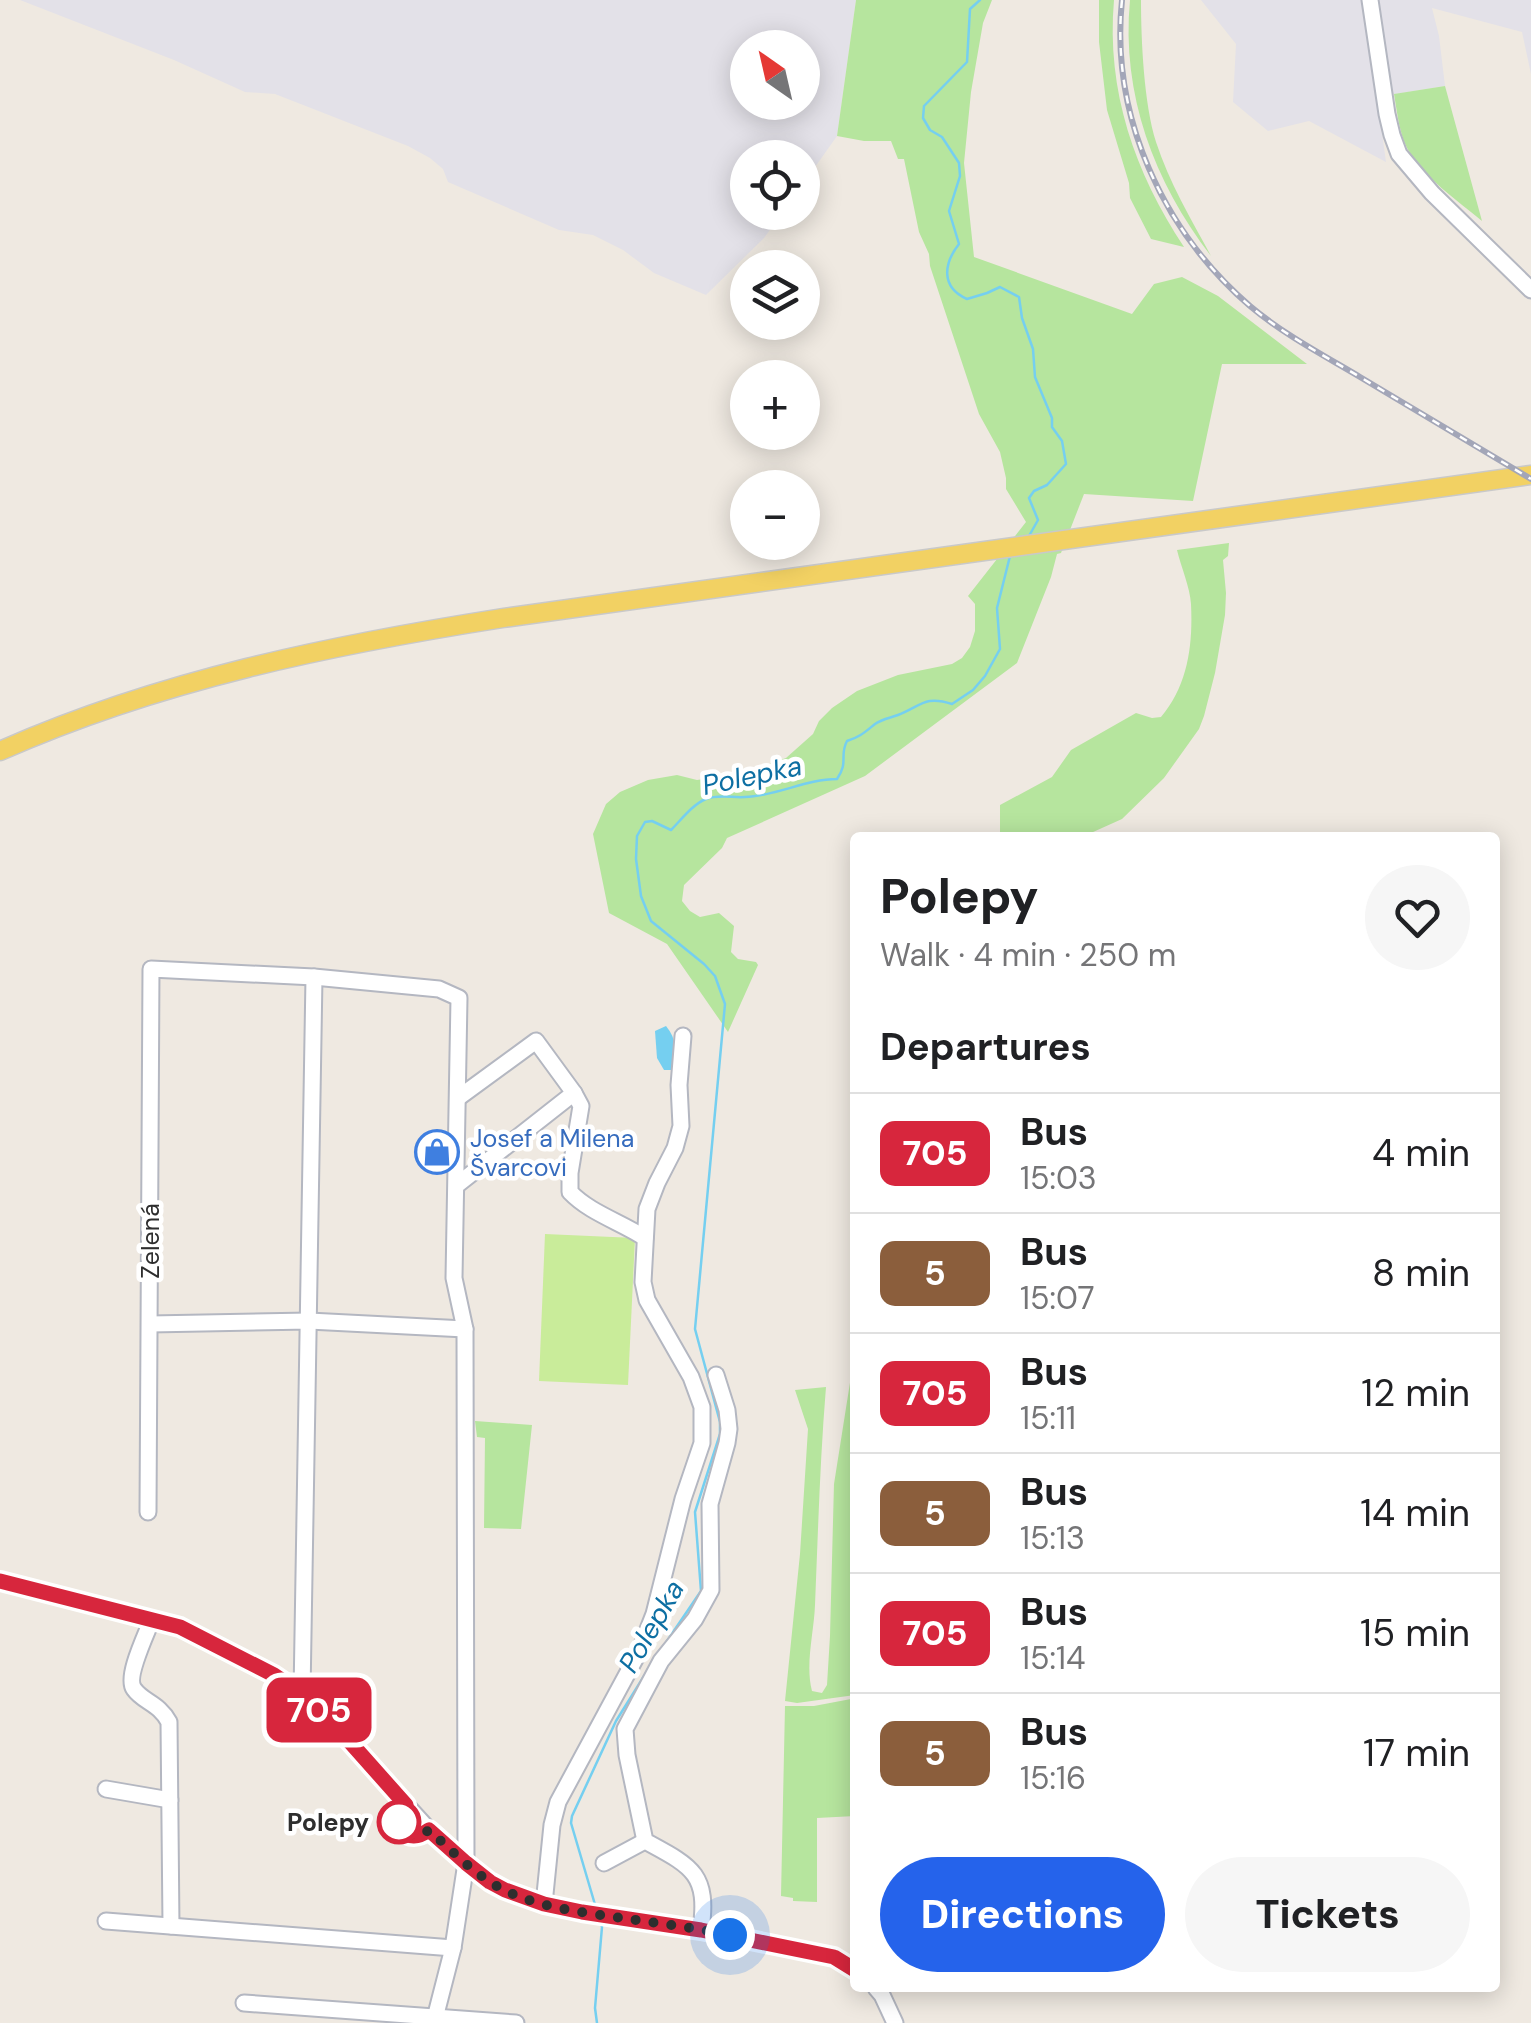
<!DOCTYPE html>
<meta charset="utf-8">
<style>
body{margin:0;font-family:"DM Sans",sans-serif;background:#f6f6f6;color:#202124;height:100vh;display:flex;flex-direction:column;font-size:38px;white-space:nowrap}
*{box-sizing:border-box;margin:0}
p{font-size:32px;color:#757577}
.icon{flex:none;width:55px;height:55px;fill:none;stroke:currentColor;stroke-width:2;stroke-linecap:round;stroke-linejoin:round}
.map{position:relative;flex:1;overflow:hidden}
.drawer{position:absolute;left:850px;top:832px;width:650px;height:1160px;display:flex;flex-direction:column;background:#fff;border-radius:10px;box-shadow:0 5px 25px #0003}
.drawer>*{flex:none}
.badge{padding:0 20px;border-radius:15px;font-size:35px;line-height:65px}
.needle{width:65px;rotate:326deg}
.buttons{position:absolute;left:730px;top:30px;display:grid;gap:20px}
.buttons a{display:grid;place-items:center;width:90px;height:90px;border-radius:50%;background:#fff;box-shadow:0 5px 25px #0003;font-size:50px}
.you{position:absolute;width:50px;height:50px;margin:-25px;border:8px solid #fff;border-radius:50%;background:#1a73e8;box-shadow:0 0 0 15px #1a73e833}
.map>.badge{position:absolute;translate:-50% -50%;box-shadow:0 0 0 5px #fff}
h2{padding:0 30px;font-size:38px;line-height:90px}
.round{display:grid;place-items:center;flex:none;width:105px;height:105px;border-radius:52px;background:#f6f6f6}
.overview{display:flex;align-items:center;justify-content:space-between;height:170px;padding:0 30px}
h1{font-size:48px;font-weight:800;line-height:75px}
.primary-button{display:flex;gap:20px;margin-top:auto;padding:20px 30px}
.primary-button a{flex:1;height:115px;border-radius:60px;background:#2563eb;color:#fff;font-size:40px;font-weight:800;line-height:115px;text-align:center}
.primary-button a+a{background:#f6f6f6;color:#202124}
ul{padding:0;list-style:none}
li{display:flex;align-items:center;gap:30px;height:120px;padding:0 30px;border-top:2px solid #e0e0e0}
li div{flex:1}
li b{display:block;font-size:38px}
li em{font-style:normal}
li .badge{min-width:110px;font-weight:700;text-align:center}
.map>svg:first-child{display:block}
</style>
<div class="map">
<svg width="1531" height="2023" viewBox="0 0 1531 2023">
<rect width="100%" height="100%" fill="#efe9e1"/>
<g fill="#e3e1e8" fill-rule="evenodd">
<path d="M20 0H856L837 136 803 184 802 158H748V212L782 213 764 238 706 295 654 273 623 250 593 235 559 230 448 182 443 169 430 158 408 146 275 94 245 92 174 60ZM748 48H802V102H748Z"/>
<polygon points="1201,0 1531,0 1531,74 1522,32 1432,8 1439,36 1445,86 1377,97 1386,162 1309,121 1268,131 1233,102 1236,44"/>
</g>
<g fill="#b6e59e">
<polygon points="856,0 992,0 983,23 971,92 964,163 974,257 1132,314 1154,284 1182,277 1218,296 1307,364 1222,364 1193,501 1084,494 1061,553 1057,554 1051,577 1017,663 865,776 727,838 722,848 684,885 682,901 690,911 700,917 719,913 734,926 731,952 738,959 756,962 758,965 728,1032 667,944 609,913 593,834 606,804 620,792 648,780 677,775 697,780 717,777 752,770 786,758 813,734 819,721 832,708 857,691 898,675 952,664 962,658 970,647 975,631 975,604 968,596 1026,522 1006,489 1006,478 1000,452 979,414 930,266 929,254 919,232 904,159 898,159 891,141 864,141 837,136"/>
<path d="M1099 0H1114C1106 91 1135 173 1184 247L1151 239 1130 198 1129 183 1107 110 1099 42Z"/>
<path d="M1130 0H1141C1141 41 1144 104 1156 142 1169 182 1191 219 1211 256 1154 182 1121 94 1130 0Z"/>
<path d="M1445 86 1482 221C1457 200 1424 178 1407 148 1399 132 1397 111 1394 94Z"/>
<path d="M1229 543 1228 556 1223 560 1226 593 1225 615 1215 673 1204 716 1199 729 1164 778 1122 819 1082 837H1000V805L1052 777 1071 750 1136 713 1152 718 1161 717C1188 685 1193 645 1191 604 1190 587 1181 567 1177 550Z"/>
<path d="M855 1331V1695L797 1703 785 1701 800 1554 808 1429 795 1390 826 1387C820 1460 818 1532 815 1605 814 1632 805 1665 812 1691L822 1693 827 1685 830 1636 834 1484 852 1370Z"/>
<polygon points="475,1421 532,1425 521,1529 484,1528 485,1438 477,1437"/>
<polygon points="851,1699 855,1816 817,1818 817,1902 793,1901 793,1898 781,1896 785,1706 814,1706"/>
</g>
<polygon fill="#c9ec9a" points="545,1234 635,1238 628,1385 539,1381"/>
<path fill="#75cff0" d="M666 1026C677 1039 677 1054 674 1070H664L657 1058 655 1031Z"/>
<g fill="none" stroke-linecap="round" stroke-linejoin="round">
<g stroke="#75cff0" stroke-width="2.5">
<path d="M980 0 970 9 967 62 924 106 923 118 930 130 942 137 959 163 960 176 949 211 959 244C944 263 940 287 967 299L987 293 1000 287 1019 297 1022 318 1033 349 1035 377 1052 418V427L1062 441 1066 464 1047 485 1034 491 1029 498 1038 520 1029 536"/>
<path d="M667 1641 701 1591 695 1512 720 1434V1422L695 1329 725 1004 715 976 704 964 651 921 641 896 636 859 637 836 645 822 652 821 671 830C681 820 693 804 706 799 719 794 732 798 745 797 777 796 806 779 837 779 849 762 839 756 847 741 860 737 865 732 875 724 882 719 890 718 898 715 921 706 925 695 952 704L973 690 985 676 1000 649 997 608 1010 556"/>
<polyline points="596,1908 571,1823 572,1816 616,1721 646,1673"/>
<polyline points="597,2023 595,2008 602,1927 600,1920"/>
</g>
<g stroke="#b4b7c1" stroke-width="19">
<g id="minor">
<polyline points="1370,0 1387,114 1392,135 1399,154 1432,193 1531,290"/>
<polyline points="458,1098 536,1041 574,1093"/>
<path d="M457 1185 574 1093 581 1106 570 1173V1192C590 1213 621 1222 645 1238"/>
<polyline points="150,1324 309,1321 465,1329"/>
<polyline points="148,1512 151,969 314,977 439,989 459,998 454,1278 465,1329 466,1863 453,1948 435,2018"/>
<polyline points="0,1581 180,1627 274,1675 302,1694 333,1724 429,1830 466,1863 497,1886 544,1904 582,1912 701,1929 834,1957 855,1970"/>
<path d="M152 1619C147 1633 125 1677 134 1689 143 1702 159 1703 169 1722L171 1926"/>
<polyline points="302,1694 314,977"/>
<polyline points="106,1789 170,1800"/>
<path d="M406 1805C392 1827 406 1846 429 1830"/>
<polyline points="604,1863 645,1841"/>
<polyline points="544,1904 552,1825 558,1802 640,1650 654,1614 683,1499 702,1443 702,1407 691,1377 647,1300 643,1282 647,1209 657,1183 675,1148 681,1126 679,1085 683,1036"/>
<polyline points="106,1921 453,1948"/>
<path d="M701 1929C709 1873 691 1866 645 1841L627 1755 625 1729 661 1661 695 1619 711 1590 710 1504 727 1443 729 1429 727 1410 716 1375"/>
<polyline points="876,1988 882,1995 895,2023"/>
<polyline points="244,2003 516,2023"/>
</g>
</g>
<g stroke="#c9c9c9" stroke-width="21">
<path id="major" d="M0 751C160 680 331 645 503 618L1531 475"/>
</g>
<use href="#minor" stroke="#fff" stroke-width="15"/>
<use href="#major" stroke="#f2d163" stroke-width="18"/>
<g stroke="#a3a6b8" stroke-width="6">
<path id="rail" d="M1122 0C1110 116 1163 231 1250 306 1283 334 1323 355 1360 377 1417 411 1474 445 1531 479"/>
</g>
<use href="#rail" stroke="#fff" stroke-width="2.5" stroke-dasharray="8" stroke-linecap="butt"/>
</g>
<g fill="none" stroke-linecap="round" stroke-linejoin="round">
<g stroke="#fff" stroke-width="22">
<path id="line" d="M0 1581 180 1627 274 1675 302 1694 334 1724 406 1805C393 1827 406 1846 429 1830L466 1863 490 1882 505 1890 544 1904 582 1912 701 1930 834 1957 855 1970"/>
</g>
<use href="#line" stroke="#d7263d" stroke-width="15"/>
<path stroke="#2e2e2e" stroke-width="10" stroke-dasharray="0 18" d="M399 1822C404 1838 416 1839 429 1830 450 1849 470 1870 495 1885 532 1907 580 1912 622 1918 658 1923 694 1928 730 1935"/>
</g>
<defs>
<g id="shop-ring" transform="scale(2.25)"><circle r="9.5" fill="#fff" stroke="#3f7fe0" stroke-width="1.5"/><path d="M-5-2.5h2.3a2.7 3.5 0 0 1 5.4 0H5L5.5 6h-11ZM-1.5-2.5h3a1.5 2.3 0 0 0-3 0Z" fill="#3f7fe0"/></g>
</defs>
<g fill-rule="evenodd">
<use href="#shop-ring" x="437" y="1152"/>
</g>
<circle fill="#fff" stroke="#d7263d" stroke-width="5" cx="399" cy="1822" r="20"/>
<g text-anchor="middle" stroke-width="9" stroke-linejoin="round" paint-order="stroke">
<g font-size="25" fill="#366cbe" stroke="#fff" text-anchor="start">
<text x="470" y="1147">Josef a Milena<tspan x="470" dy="29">Švarcovi</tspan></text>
</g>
<g font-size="25" fill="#2e2e2e" stroke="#fff">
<text transform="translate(150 1241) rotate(-90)" y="9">Zelená</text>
</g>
<g font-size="25" font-weight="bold" fill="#2e2e2e" stroke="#fff" text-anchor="end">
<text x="369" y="1831">Polepy</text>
</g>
<g font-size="28" font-style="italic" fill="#0d6fa3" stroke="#fff">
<text transform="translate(752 775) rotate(-12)" y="10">Polepka</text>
<text transform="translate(651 1626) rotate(-60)" y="10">Polepka</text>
</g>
</g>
</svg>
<div class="buttons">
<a><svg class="needle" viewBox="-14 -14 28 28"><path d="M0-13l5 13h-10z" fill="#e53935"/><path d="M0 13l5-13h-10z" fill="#757577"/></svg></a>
<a><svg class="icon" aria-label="locate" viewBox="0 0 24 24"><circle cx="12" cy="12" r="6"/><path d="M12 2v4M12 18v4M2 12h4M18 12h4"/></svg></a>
<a><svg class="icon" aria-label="layers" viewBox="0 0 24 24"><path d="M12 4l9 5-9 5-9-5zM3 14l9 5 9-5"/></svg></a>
<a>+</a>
<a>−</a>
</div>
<div class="you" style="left:730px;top:1935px"></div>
<b class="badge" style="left:319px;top:1710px;background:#d7263d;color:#fff">705</b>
<section class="drawer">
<div class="overview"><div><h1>Polepy</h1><p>Walk · 4 min · 250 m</p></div><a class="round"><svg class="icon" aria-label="heart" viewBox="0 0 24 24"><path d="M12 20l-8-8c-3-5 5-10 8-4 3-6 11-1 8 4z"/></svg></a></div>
<h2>Departures</h2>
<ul>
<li><span class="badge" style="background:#d7263d;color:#fff">705</span><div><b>Bus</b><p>15:03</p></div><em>4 min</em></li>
<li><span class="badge" style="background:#8b5e3c;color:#fff">5</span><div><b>Bus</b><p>15:07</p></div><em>8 min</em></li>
<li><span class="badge" style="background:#d7263d;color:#fff">705</span><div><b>Bus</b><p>15:11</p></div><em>12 min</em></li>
<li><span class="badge" style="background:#8b5e3c;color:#fff">5</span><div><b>Bus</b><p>15:13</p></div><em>14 min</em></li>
<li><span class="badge" style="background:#d7263d;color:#fff">705</span><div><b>Bus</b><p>15:14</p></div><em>15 min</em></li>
<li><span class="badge" style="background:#8b5e3c;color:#fff">5</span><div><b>Bus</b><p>15:16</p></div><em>17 min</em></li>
</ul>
<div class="primary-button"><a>Directions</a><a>Tickets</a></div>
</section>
</div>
